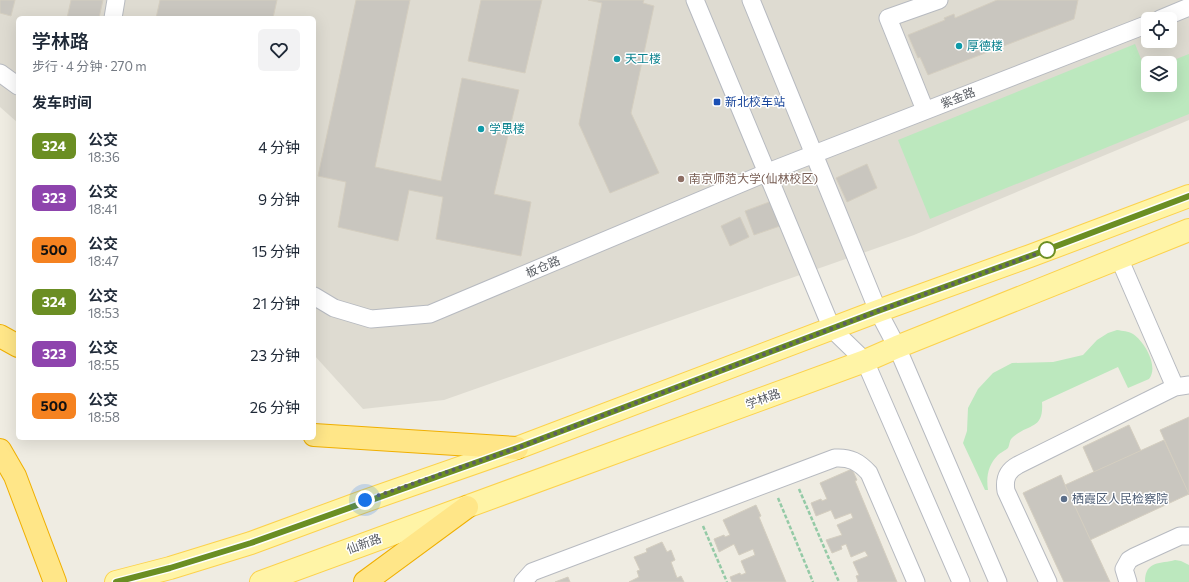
<!DOCTYPE html>
<html lang="zh">
<meta charset="utf-8">
<style>
body{margin:0;font-family:Commissioner,"Noto Sans SC",sans-serif;background:#f2f2f3;color:#1f2937;height:100vh;display:flex;flex-direction:column;font-size:15px;white-space:nowrap}
*{box-sizing:border-box;margin:0}
p{font-size:13px;color:#747a83}
.icon{flex:none;width:22px;height:22px;fill:none;stroke:currentColor;stroke-width:2;stroke-linecap:round;stroke-linejoin:round}
.map{position:relative;flex:1;overflow:hidden}
.sheet{position:absolute;left:16px;top:16px;width:300px;height:424px;display:flex;flex-direction:column;background:#fff;border-radius:6px;box-shadow:0 4px 16px #0002}
.sheet>*{flex:none}
.badge{padding:0 8px;border-radius:6px;font-size:14px;line-height:26px}
.controls{position:absolute;left:1141px;top:12px;display:grid;gap:8px}
.controls a{display:grid;place-items:center;width:36px;height:36px;border-radius:6px;background:#fff;box-shadow:0 4px 16px #0002;font-size:20px}
.you{position:absolute;width:20px;height:20px;margin:-10px;border:3px solid #fff;border-radius:50%;background:#1a73e8;box-shadow:0 0 0 6px #1a73e833}
.map>.badge{position:absolute;translate:-50% -50%;box-shadow:0 0 0 2px #fff}
h2{padding:0 16px;font-size:15px;line-height:36px}
.round{display:grid;place-items:center;flex:none;width:42px;height:42px;border-radius:6px;background:#f2f2f3}
.head{display:flex;align-items:center;justify-content:space-between;height:68px;padding:0 16px}
h1{font-size:19px;font-weight:600;line-height:30px}
ul{padding:0;list-style:none}
li{display:flex;align-items:center;gap:12px;height:52px;padding:0 16px}
li div{flex:1}
li b{display:block;font-size:15px}
li em{font-style:normal}
li .badge{min-width:44px;font-weight:700;text-align:center}
.map>svg:first-child{display:block}
</style>
<div class="map">
<svg width="1189" height="582" viewBox="0 0 1189 582">
<rect width="100%" height="100%" fill="#efece2"/>
<path fill="#dedbd1" fill-rule="evenodd" d="M0 0H1189V120L914 235 444 400 363 409 314 355V18H18V123L0 107ZM1148 19H1170V41H1148ZM1148 63H1170V85H1148Z"/>
<g fill="#bce8be">
<polygon points="1135,44 1146,71 1148,70 1148,85 1170,85 1170,63 1166,63 1189,54 1189,114 930,219 898,140"/>
<path d="M1117 330C1123 331 1128 331 1133 334 1145 342 1159 367 1149 379L1128 388 1118 367 1042 402C1044 430 1029 423 1013 437 1009 440 1010 444 1008 448 1006 450 1000 453 998 455 988 465 986 477 988 490H985L963 443 967 431 968 408 978 389 993 373 1012 363 1053 362 1083 355 1097 340 1108 333Z"/>
<path d="M1175 560 1181 561 1189 565V582H1145C1145 560 1161 564 1175 560Z"/>
</g>
<g fill="#c9c6bf" stroke="#d4cec0">
<polygon points="0,0 15,0 11,16 0,13"/>
<polygon points="71,0 103,0 99,18 67,18"/>
<polygon points="160,0 277,0 273,18 156,18"/>
<polygon points="356,0 410,0 375,167 441,181 462,78 519,90 494,194 531,202 521,256 436,239 443,197 409,190 398,241 338,227 346,182 318,176"/>
<polygon points="481,0 542,0 525,73 468,61"/>
<polygon points="588,0 644,0 643,3 654,6 631,113 659,173 610,193 579,124 602,3"/>
<polygon points="997,0 1078,0 1074,19 928,75 920,57 918,58 908,35 945,20 944,18 954,14 955,18"/>
<polygon points="867,164 877,188 847,202 836,178"/>
<polygon points="772,201 780,226 754,235 745,211"/>
<polygon points="740,217 749,237 730,246 721,226"/>
<polygon points="1189,417 1189,495 1160,430"/>
<polygon points="1129,425 1141,451 1094,472 1083,447"/>
<polygon points="1164,440 1189,494 1090,540 1065,485"/>
<polygon points="852,469 857,480 855,481 897,582 857,582 858,581 856,576 859,575 853,562 868,556 865,551 851,557 846,544 841,546 842,549 832,553 826,540 842,535 837,525 853,518 851,513 835,519 831,510 816,516 811,503 821,499 822,501 827,499 820,483"/>
<polygon points="1061,475 1065,485 1110,582 1064,582 1023,493"/>
<polygon points="756,505 761,516 759,517 786,582 732,582 730,577 740,573 741,575 746,573 741,561 755,555 753,549 739,555 734,544 719,552 714,539 724,535 725,537 730,535 723,520"/>
<polygon points="662,542 667,552 671,550 675,560 671,562 677,578 681,576 684,582 629,582 639,577 637,571 640,570 634,557 647,552 646,549"/>
<polygon points="568,577 570,582 555,582"/>
</g>
<g fill="none" stroke-linecap="round" stroke-linejoin="round">
<g stroke="#b7bac0" stroke-width="19">
<g id="minor">
<polyline points="695,0 832,329 865,361 961,582"/>
<polyline points="751,0 878,311 897,347 998,582"/>
<polyline points="113,18 116,0"/>
<polyline points="1160,19 1189,7"/>
<polyline points="0,73 18,86"/>
<polyline points="925,110 888,18 939,0"/>
<polyline points="1119,258 1175,387"/>
<polyline points="314,296 334,308 371,319 430,314 768,172 1148,24"/>
<path d="M523 582 532 572 835 458C850 457 859 462 869 473L916 582"/>
<path d="M1048 582 1006 491C1004 479 1007 471 1018 465L1175 387 1189 385"/>
<polyline points="1128,582 1124,569 1129,560 1134,557 1180,536 1189,536"/>
</g>
</g>
<g stroke="#fcd24d" stroke-width="24">
<g id="major">
<polyline points="116,582 170,568 251,543 365,501 517,448 878,311 1030,256 1189,196"/>
<polyline points="261,582 865,361 897,347 1189,230"/>
</g>
</g>
<g stroke="#f0af00" stroke-width="24">
<g id="highway">
<polyline points="0,336 18,346"/>
<polyline points="314,435 517,448"/>
<polyline points="0,450 15,476 55,582"/>
<polyline points="365,582 467,507"/>
</g>
</g>
<g stroke="#94caa6" stroke-width="2.5" stroke-dasharray="4 2" stroke-linecap="butt">
<polyline points="799,489 839,582"/>
<polyline points="778,498 813,582"/>
<polyline points="703,526 727,582"/>
</g>
<use href="#minor" stroke="#fff" stroke-width="17"/>
<use href="#major" stroke="#fff4a6" stroke-width="22"/>
<use href="#highway" stroke="#ffe688" stroke-width="22"/>
</g>
<g fill="none" stroke-linecap="round" stroke-linejoin="round">
<g stroke="#fff" stroke-width="9">
<polyline id="line" points="116,582 170,568 251,543 517,448 878,311 1030,256 1189,196"/>
</g>
<use href="#line" stroke="#6b8e23" stroke-width="6"/>
<polyline stroke="#5a5e64" stroke-width="4" stroke-dasharray="0 7.2" points="365,500 517,448 878,311 1047,250"/>
</g>
<g fill="#0f9aa8" stroke="#fff" stroke-width="1.5">
<circle cx="959" cy="46" r="4"/>
<circle cx="617" cy="59" r="4"/>
<circle cx="481" cy="129" r="4"/>
</g>
<rect fill="#1a4fb4" stroke="#fff" stroke-width="1.5" x="713" y="98" width="8" height="8" rx="2"/>
<circle fill="#8d6e63" stroke="#fff" stroke-width="1.5" cx="681" cy="179" r="4"/>
<circle fill="#fff" stroke="#6b8e23" stroke-width="2" cx="1047" cy="250" r="8"/>
<circle fill="#5c6f8a" stroke="#fff" stroke-width="1.5" cx="1064" cy="499" r="4"/>
<g text-anchor="middle" stroke-width="3" stroke-linejoin="round" paint-order="stroke">
<g font-size="12" fill="#0d838f" stroke="#fff" text-anchor="start">
<text x="967" y="50">厚德楼</text>
<text x="625" y="63">天工楼</text>
<text x="489" y="133">学思楼</text>
</g>
<g font-size="12" fill="#5a5e64" stroke="#fff">
<text transform="translate(958 98) rotate(-21)" y="4">紫金路</text>
<text transform="translate(543 267) rotate(-23)" y="4">板仓路</text>
<text transform="translate(763 399) rotate(-20)" y="4">学林路</text>
<text transform="translate(364 544) rotate(-20)" y="4">仙新路</text>
</g>
<g font-size="12" fill="#164399" stroke="#fff" text-anchor="start">
<text x="725" y="106">新北校车站</text>
</g>
<g font-size="12" fill="#785e54" stroke="#fff" text-anchor="start">
<text x="689" y="183">南京师范大学(仙林校区)</text>
</g>
<g font-size="12" fill="#4e5e75" stroke="#fff" text-anchor="start">
<text x="1072" y="503">栖霞区人民检察院</text>
</g>
</g>
</svg>
<div class="controls">
<a><svg class="icon" aria-label="locate" viewBox="0 0 24 24"><circle cx="12" cy="12" r="6"/><path d="M12 2v4M12 18v4M2 12h4M18 12h4"/></svg></a>
<a><svg class="icon" aria-label="layers" viewBox="0 0 24 24"><path d="M12 4l9 5-9 5-9-5zM3 14l9 5 9-5"/></svg></a>
</div>
<div class="you" style="left:365px;top:500px"></div>
<section class="sheet">
<div class="head"><div><h1>学林路</h1><p>步行 · 4 分钟 · 270 m</p></div><a class="round"><svg class="icon" aria-label="heart" viewBox="0 0 24 24"><path d="M12 20l-8-8c-3-5 5-10 8-4 3-6 11-1 8 4z"/></svg></a></div>
<h2>发车时间</h2>
<ul>
<li><span class="badge" style="background:#6b8e23;color:#fff">324</span><div><b>公交</b><p>18:36</p></div><em>4 分钟</em></li>
<li><span class="badge" style="background:#8e44ad;color:#fff">323</span><div><b>公交</b><p>18:41</p></div><em>9 分钟</em></li>
<li><span class="badge" style="background:#f58220;color:#111">500</span><div><b>公交</b><p>18:47</p></div><em>15 分钟</em></li>
<li><span class="badge" style="background:#6b8e23;color:#fff">324</span><div><b>公交</b><p>18:53</p></div><em>21 分钟</em></li>
<li><span class="badge" style="background:#8e44ad;color:#fff">323</span><div><b>公交</b><p>18:55</p></div><em>23 分钟</em></li>
<li><span class="badge" style="background:#f58220;color:#111">500</span><div><b>公交</b><p>18:58</p></div><em>26 分钟</em></li>
</ul>
</section>
</div>
